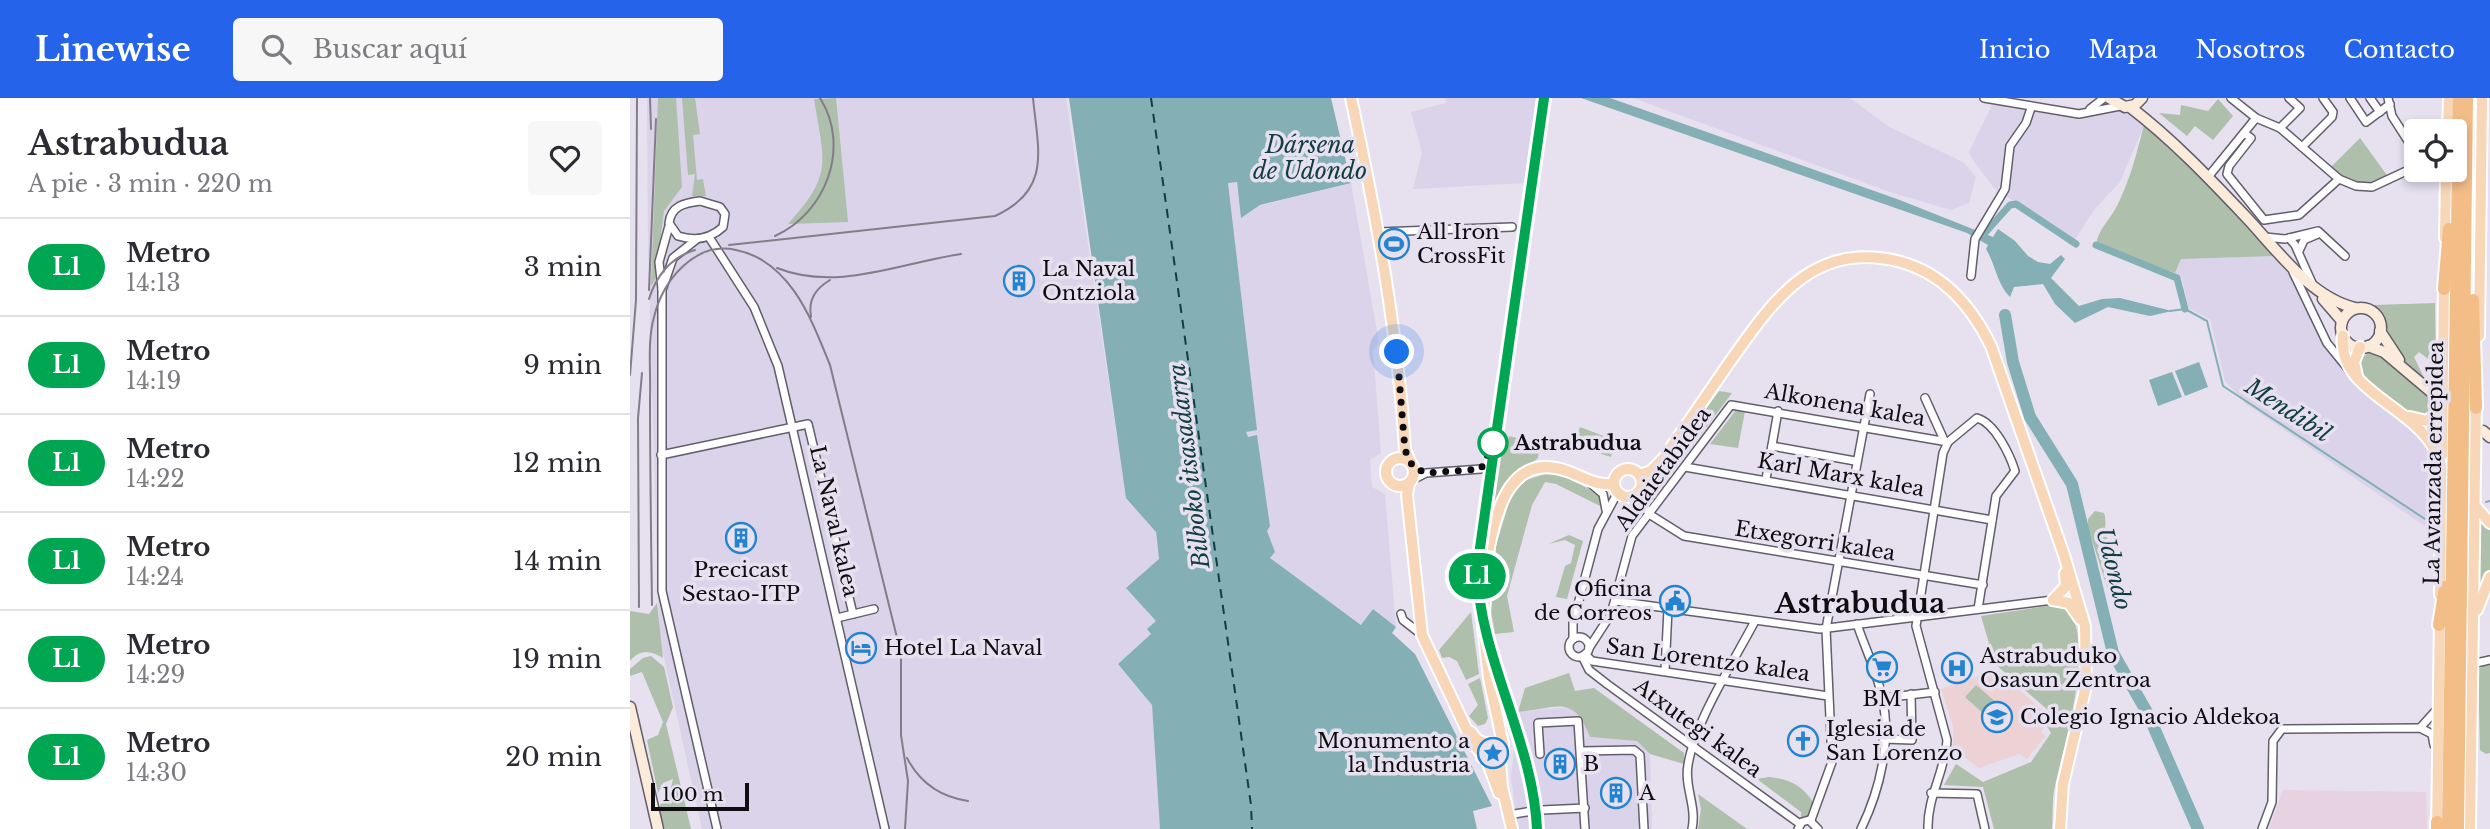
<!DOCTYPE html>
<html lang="es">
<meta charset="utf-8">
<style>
body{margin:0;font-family:"Libre Baskerville",serif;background:#f7f7f7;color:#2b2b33;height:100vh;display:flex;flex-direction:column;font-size:26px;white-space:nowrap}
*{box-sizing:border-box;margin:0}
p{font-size:23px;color:#7c7c81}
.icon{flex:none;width:38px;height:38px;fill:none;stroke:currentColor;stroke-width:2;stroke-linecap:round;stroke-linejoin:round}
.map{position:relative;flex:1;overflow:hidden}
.sheet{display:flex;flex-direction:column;background:#fff;width:630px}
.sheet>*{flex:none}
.badge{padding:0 14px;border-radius:23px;font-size:24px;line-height:46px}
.buttons{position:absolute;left:1774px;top:21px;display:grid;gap:14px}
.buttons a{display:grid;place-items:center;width:63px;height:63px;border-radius:7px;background:#fff;box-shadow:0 4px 10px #0003;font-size:35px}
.scale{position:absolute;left:21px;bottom:18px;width:98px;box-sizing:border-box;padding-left:7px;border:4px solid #0f0d12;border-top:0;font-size:19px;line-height:24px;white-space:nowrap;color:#0f0d12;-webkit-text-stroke:5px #e6e0ef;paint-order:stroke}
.you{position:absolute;width:35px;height:35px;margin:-18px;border:5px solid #fff;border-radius:50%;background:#1a73e8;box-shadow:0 0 0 10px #1a73e833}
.map>.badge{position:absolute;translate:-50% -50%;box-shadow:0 0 0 4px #fff}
.round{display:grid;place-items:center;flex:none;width:74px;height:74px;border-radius:7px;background:#f7f7f7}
.summary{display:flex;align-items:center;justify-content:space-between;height:119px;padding:0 28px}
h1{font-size:33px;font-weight:700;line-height:52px}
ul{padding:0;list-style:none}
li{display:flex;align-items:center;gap:21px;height:98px;padding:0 28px;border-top:2px solid #e1e1e2}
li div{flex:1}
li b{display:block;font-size:26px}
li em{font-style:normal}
li .badge{min-width:77px;font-weight:700;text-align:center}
header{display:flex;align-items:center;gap:42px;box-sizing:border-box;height:98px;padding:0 35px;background:#2563eb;color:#fff}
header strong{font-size:33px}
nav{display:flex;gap:38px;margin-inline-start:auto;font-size:24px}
.search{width:490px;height:63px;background:#f7f7f7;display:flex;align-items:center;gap:18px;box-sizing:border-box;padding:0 24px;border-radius:7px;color:#7c7c81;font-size:26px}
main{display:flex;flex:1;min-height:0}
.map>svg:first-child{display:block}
</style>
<header>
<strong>Linewise</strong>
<div class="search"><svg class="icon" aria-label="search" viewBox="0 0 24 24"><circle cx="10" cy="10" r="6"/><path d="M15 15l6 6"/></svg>Buscar aquí</div>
<nav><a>Inicio</a><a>Mapa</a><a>Nosotros</a><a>Contacto</a></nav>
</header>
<main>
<section class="sheet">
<div class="summary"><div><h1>Astrabudua</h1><p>A pie · 3 min · 220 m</p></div><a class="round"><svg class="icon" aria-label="heart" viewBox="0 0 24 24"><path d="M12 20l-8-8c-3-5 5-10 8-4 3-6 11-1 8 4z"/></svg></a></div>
<ul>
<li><span class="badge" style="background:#00a651;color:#fff">L1</span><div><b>Metro</b><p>14:13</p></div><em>3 min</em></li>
<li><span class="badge" style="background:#00a651;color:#fff">L1</span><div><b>Metro</b><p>14:19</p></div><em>9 min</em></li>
<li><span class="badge" style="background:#00a651;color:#fff">L1</span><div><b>Metro</b><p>14:22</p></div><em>12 min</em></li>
<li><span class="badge" style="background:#00a651;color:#fff">L1</span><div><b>Metro</b><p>14:24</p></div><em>14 min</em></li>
<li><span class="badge" style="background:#00a651;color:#fff">L1</span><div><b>Metro</b><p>14:29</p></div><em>19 min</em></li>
<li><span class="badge" style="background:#00a651;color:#fff">L1</span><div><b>Metro</b><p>14:30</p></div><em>20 min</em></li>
</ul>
</section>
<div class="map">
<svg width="1860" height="731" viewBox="0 0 1860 731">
<rect width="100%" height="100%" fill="#e6e0ef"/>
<polygon fill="#e7d2e1" points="1653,692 1796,694 1797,731 1639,731"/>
<g fill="#dbd3e9">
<polygon points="17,0 436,0 496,399 525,432 529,461 526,523 521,536 488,566 522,607 530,731 72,731 29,537 18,153"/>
<polygon points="815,0 906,0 894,85 783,91 792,55 781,14 816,5"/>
<polygon points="1003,0 1220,0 1259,29 1333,64 1346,79 1339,105 1321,112 1260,94"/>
<polygon points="1364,3 1458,15 1472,12 1497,14 1506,17 1514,27 1490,84 1463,113 1445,142 1365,91 1345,65 1339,54"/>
<polygon points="606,83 612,119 629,108 721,85 749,245 743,253 751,355 740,362 742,389 755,396 766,529 743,511 732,527 640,461 637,429 640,428 627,338 617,339 616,334 626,332 598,84"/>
<polygon points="1645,158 1667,184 1693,241 1715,274 1727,287 1791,335 1807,362 1808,430 1796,429 1615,305 1595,283 1580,221 1559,211 1552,180 1545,175 1551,161"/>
<polygon points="940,609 951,616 960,639 1007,643 1020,656 1022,731 888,731 881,679 888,614"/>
</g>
<polygon fill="#ecd2d5" points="1367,572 1417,616 1411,623 1416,627 1411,634 1416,638 1397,661 1389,656 1349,670 1323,651 1323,628 1311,591"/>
<g fill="#aebfab">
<polygon points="28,0 46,0 52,89 34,113 25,182 21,188"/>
<polygon points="52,0 65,0 70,36 63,37 67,82 73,81 76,98 62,98 65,76 58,77"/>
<path d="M206 0 218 124 158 126C204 76 194 64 184 1Z"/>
<polygon points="1588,1 1603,18 1583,42 1565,28 1557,38 1529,15 1550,17 1551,7 1578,13"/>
<path d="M1514 27 1579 88 1645 158 1551 161 1545 175 1466 147C1468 131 1480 122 1487 108 1500 82 1507 55 1514 27Z"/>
<path d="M1730 40 1759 80C1736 89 1719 88 1700 70Z"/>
<path d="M1805 205 1806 267 1789 254 1784 259 1795 282 1805 292C1789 279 1772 266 1763 247 1756 232 1757 218 1744 207Z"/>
<path d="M1747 255 1804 304 1807 312 1801 318C1777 319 1749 295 1733 278L1729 271C1729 260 1736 253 1747 255Z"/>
<polygon points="1089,293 1102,295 1048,367 1046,366 1035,376 1031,373"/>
<polygon points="1106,312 1115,313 1108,350 1080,346"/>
<polygon points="950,329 984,342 981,359 944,347"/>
<path d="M879 338 909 346 908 360C876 382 868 395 858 434L869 350H877Z"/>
<path d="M915 376C937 377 952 386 970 399L972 409 926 386 915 384 902 407 877 498 884 534 865 536 859 502 864 454 881 398 896 382Z"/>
<path d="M1465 413 1474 415C1477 423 1474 429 1476 437 1482 464 1495 456 1488 490L1479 495 1458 430V421Z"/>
<polygon points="1851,421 1860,428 1860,473 1849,496"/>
<polygon points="939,437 953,443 937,501 926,499 935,468 941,465 945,447 935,442 918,446"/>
<path d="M27 505 33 560C20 552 10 551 0 563V513L19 516Z"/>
<path d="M1430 506C1473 529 1431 655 1424 693 1422 705 1423 719 1422 731H1364L1353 689 1314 687 1326 666 1353 684 1401 664 1421 635 1413 622 1419 613 1365 566 1351 518Z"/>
<polygon points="841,514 849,576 836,582 827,563 819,559 812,560 809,552"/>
<polygon points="21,558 34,569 43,609 36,626 61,731 35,731 28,710 40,694 43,681 33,685 28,695 17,642 28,637 33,624 12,574 0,578 0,571 13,560"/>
<polygon points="1860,565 1860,655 1856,656 1850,652 1848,571"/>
<path d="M939 575 945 593 964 590 1054 655V666L1020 656 1007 643 960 639C943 596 929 610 888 614L895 590Z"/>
<polygon points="850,580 858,620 855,626 848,628 839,618 848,607 838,586"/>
<polygon points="1346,587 1368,606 1357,619 1335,599"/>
<path d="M1139 679C1159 681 1172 687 1183 704L1178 718 1171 719V714L1127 681Z"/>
<polygon points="1068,696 1117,731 1068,731 1071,711"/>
</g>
<g fill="#83afb5">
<polygon points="439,0 701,0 721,85 630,107 611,120 607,84 598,85 627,332 616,334 618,339 627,337 640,428 637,433 645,454 640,460 731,527 743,511 766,529 762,535 785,556 862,708 843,713 847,731 530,731 522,607 488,566 521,536 517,531 526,523 496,490 529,461 526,434 496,400"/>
<path d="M951 0H980L1267 101 1363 139 1368 131 1385 143 1398 158 1408 164 1420 166 1431 157 1435 161 1421 180 1449 208 1472 201 1490 200 1542 213 1520 218 1478 209 1445 225 1425 206 1413 186 1384 189 1380 199C1367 186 1366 168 1356 151L1358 147 1337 135Z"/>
<polygon points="1569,264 1578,289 1555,298 1545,273"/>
<polygon points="1542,274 1552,299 1528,308 1519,282"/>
</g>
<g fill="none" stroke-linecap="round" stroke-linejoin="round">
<g stroke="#83afb5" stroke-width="2">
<polyline points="1540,213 1555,211 1577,223 1593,288 1795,421"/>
<polyline points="1856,404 1860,403"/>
</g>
<g stroke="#83afb5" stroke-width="7">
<polyline points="1353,137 1380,107 1386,106 1446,146"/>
<polyline points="1466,147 1547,180 1555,211"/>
</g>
<polyline stroke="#83afb5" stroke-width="12" points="1375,217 1383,264 1400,319 1442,386 1483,555 1518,616 1568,731"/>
<polyline stroke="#123d42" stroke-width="2" stroke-dasharray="9 7" stroke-linecap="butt" points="521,0 621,707 622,731"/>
<g stroke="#635e6b" stroke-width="10">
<g id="street">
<polyline points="1354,0 1449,16 1490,8"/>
<polyline points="1601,0 1626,20 1650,30 1709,81 1726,88 1742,89 1787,68"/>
<polyline points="1720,0 1736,24 1760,6"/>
<polyline points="1740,0 1750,14"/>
<polyline points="1758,0 1762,18 1787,57"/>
<polyline points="1460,11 1474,0"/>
<polyline points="1650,30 1670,10 1659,0"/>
<polyline points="1614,35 1621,40 1599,68 1597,76 1634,122 1669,117 1709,81"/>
<polyline points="1672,49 1702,19 1703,14 1693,0"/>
<polyline points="1809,72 1810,73"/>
<polyline points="1578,79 1626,20"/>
<path d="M70 103 90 109 95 116 93 129C80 141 64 143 48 138L39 125C41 108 54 105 70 103Z"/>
<polyline points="749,134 882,129"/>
<polyline points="79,139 124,209 148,268 255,731"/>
<polyline points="1635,139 1655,141 1688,133 1715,158"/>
<polyline points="1659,140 1665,147 1682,185"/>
<polyline points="67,141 43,160 32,192 32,493 87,731"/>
<polyline points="1669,153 1674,142 1688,136"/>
<polyline points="1663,174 1697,245 1719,272"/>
<polyline points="1341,178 1345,141 1375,91 1380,48 1396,25 1401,10"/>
<polyline points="32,191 29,164 39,128"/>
<polyline points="1295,300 1314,342"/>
<path d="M1318 344 1347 320C1365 325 1380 357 1385 373L1366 398 1348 511"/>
<polyline points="1142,348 1225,363"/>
<polyline points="31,357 178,326 223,516"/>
<polyline points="1055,369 1362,422"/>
<polyline points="1136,381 1148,313"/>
<polyline points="782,382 796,375 851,371"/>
<polyline points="960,385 973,396 976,412"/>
<polyline points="1008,394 1019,416 1054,438 1353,487"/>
<polyline points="985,503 1190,531 1423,502"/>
<polyline points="771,516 773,522 792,537"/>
<polyline points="207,520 244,511"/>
<path d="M1227 526C1235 550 1247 574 1252 599 1262 642 1250 692 1231 731"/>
<circle cx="949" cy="549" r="10"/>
<polyline points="943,541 943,525 968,431 988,394"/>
<polyline points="959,550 981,516 1002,438 1101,307 1318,344"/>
<polyline points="955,556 962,563 1198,598"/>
<polyline points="952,558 959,572 977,586 1170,726"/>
<polyline points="1842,566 1860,562"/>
<polyline points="1035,573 1038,511"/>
<polyline points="1252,600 1305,594"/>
<polyline points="1790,630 1808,610"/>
<polyline points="1201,636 1253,635"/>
<polyline points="1253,641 1282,642 1281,596"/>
<polyline points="952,653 1004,652 1010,657 1014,731"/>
<polyline points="910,656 908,625 948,623 955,731"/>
<polyline points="1301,695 1347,696 1355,731"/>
<polyline points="912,712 955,710"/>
<polyline points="879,717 902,713"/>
<polyline points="1181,722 1202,664 1196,531 1240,296"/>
<path d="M1062 731C1067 708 1054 689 1058 667 1065 623 1104 563 1125 523"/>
<polyline points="1168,731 1172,724 1179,722 1188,731"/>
<path d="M1298 731C1297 699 1315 674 1317 642L1286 528 1313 355 1318 344"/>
<polyline points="1632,731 1642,704 1643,643 1652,631 1790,630 1802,636 1804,647"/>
</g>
</g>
<g stroke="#635e6b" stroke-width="13">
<g id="secondary">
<polyline points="1479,0 1495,9 1505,7 1512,0"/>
<path d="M1500 9C1542 41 1580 81 1616 119 1647 152 1680 199 1725 210"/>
<polyline points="1693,201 1712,223"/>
<circle cx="1731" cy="230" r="20"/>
<polyline points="1750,233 1769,262"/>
<polyline points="1738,248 1754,254 1806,298"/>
<polyline points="1853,333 1860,339"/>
<polyline points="0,609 28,731"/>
</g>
</g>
<g stroke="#fff" stroke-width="14">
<g id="primary">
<path d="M721 0C746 116 768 233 775 352L781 366"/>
<polyline points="1818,33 1819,0"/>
<polyline points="1815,140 1816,72"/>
<path d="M1713 238C1706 298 1797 309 1811 367L1810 497"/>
<polyline points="1849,238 1852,0"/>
<polyline points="1727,278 1724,264 1730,249"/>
<polyline points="1780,319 1797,323 1812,311"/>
<polyline points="1812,357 1814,184"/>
<circle cx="770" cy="374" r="14"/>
<circle cx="998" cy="385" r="14"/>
<path d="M1010 377 1021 373 1033 361C1055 329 1077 297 1099 265 1143 203 1183 141 1271 164 1315 176 1342 209 1361 248L1434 457 1455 528 1456 588 1433 686 1430 731"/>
<polyline points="779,385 777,397 792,537 843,645 851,655"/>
<polyline points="1846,409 1860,425"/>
<path d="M859 449C867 409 882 354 937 373 953 379 966 388 984 386"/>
<polyline points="1423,502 1436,488 1435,475"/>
<polyline points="1423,502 1439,505 1450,521"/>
<polyline points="1847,512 1860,479"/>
<polyline points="859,580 873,646 870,663 864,666 852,659 852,651 859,645 867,645 873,652"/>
<polyline points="841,634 847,642 857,646"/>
<polyline points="870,663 872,689 882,731"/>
<polyline points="858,665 869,695"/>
<polyline points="1807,731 1810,520"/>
<polyline points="1840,731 1846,303"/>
</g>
</g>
<g stroke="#fff" stroke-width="16">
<g id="highway">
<polyline points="1814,191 1819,131"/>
<polyline points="1843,202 1846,310"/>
<polyline points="1809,527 1815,489"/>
<polyline points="1807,724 1807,731"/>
<polyline points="1818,731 1829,0"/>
<polyline points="1828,731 1837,0"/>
</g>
</g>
<use href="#street" stroke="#fff" stroke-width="7"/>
<use href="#secondary" stroke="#fbebdb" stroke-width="10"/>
<use href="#primary" stroke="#f8d7b8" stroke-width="10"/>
<use href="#highway" stroke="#f3bd88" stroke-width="12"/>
<g stroke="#827d88" stroke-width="2">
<polyline points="20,0 21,31"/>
<path d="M145 138C196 115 221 49 190 0"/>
<path d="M99 147 365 118C422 92 408 52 403 0"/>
<path d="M147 170C207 194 270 165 331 156"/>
<polyline points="19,192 26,21"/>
<path d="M19 201C26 178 41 159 65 152"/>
<path d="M181 219C178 202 185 191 200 182"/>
<polyline points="0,277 6,202 7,0"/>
<path d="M22 507C21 438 20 368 20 299 21 273 17 244 24 219 33 182 65 143 106 152 161 163 182 223 200 267L271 556V637L278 683 275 731"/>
<polyline points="9,509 8,320 12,275"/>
<path d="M277 660C290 685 311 699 338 703"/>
<path d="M907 731C903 642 849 560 847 471L914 0"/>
</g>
<g stroke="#fff" stroke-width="14" stroke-linecap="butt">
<polyline id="primary-bridge" points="859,580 853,529 859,449"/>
</g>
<use href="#primary-bridge" stroke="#f8d7b8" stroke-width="10"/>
</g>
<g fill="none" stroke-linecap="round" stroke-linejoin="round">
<g stroke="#fff" stroke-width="16">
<path id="line" d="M907 731C903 642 849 559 847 471L914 0"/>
</g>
<use href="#line" stroke="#00a651" stroke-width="10"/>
<polyline stroke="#0f0d12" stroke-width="7" stroke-dasharray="0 12.6" points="767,254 775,352 783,369 796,375 851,371 863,345"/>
</g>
<defs>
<g id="stadium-ring" transform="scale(1.575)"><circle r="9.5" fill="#e6e0ef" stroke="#2284d0" stroke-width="1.5"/><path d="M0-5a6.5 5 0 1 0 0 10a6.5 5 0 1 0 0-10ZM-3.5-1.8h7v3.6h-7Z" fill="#2284d0"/></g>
<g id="building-ring" transform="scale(1.575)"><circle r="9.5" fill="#e6e0ef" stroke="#2284d0" stroke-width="1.5"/><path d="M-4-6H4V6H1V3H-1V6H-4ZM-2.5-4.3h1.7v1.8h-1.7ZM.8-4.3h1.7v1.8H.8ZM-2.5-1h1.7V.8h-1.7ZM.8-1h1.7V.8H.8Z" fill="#2284d0"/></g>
<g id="civic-ring" transform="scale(1.575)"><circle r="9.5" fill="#e6e0ef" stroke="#2284d0" stroke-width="1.5"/><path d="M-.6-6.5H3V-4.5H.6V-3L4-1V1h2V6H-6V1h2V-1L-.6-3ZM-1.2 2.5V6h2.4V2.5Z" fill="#2284d0"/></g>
<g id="hotel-ring" transform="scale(1.575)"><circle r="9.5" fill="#e6e0ef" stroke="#2284d0" stroke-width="1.5"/><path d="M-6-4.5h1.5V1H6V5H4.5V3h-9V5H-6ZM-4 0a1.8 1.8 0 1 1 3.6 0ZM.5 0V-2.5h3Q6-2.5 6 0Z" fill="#2284d0"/></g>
<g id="supermarket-ring" transform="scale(1.575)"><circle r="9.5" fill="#e6e0ef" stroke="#2284d0" stroke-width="1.5"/><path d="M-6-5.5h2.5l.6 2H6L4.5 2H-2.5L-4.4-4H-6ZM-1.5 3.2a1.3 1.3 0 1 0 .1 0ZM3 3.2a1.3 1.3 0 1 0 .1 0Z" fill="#2284d0"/></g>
<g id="hospital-ring" transform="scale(1.575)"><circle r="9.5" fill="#e6e0ef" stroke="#2284d0" stroke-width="1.5"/><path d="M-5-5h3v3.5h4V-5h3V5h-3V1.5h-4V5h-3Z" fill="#2284d0"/></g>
<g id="school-ring" transform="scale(1.575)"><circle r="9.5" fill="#e6e0ef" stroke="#2284d0" stroke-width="1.5"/><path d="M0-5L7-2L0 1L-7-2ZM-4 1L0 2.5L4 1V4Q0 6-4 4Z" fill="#2284d0"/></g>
<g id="church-ring" transform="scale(1.575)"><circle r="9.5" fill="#e6e0ef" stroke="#2284d0" stroke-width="1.5"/><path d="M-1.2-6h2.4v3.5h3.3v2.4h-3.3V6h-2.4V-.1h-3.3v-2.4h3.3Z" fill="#2284d0"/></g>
<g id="sight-ring" transform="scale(1.575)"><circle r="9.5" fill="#e6e0ef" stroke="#2284d0" stroke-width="1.5"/><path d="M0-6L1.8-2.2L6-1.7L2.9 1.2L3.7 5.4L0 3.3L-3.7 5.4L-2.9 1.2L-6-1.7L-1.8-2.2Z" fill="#2284d0"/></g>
</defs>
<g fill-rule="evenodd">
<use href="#stadium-ring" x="764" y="146"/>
<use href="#building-ring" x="389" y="183"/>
<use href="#building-ring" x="111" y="440"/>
<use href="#civic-ring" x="1045" y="503"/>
<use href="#hotel-ring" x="231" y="550"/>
<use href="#supermarket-ring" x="1252" y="569"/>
<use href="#hospital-ring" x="1327" y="570"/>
<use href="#school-ring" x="1367" y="619"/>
<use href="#church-ring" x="1173" y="643"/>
<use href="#sight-ring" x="863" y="655"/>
<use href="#building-ring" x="930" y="666"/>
<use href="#building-ring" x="986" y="695"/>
</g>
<circle fill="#fff" stroke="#00a651" stroke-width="3.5" cx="863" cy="345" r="14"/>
<g text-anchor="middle" stroke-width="7" stroke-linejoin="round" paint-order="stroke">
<g font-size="21" fill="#0f0d12" stroke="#e6e0ef" text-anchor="start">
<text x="787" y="141">All Iron<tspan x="787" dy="24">CrossFit</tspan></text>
<text x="412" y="178">La Naval<tspan x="412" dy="24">Ontziola</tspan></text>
<text x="111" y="479" text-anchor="middle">Precicast<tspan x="111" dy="24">Sestao-ITP</tspan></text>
<text x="1022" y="498" text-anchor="end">Oficina<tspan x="1022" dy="24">de Correos</tspan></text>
<text x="254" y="557">Hotel La Naval</text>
<text x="1350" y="565">Astrabuduko<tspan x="1350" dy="24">Osasun Zentroa</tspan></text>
<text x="1252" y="608" text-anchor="middle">BM</text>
<text x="1390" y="626">Colegio Ignacio Aldekoa</text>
<text x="1196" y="638">Iglesia de<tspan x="1196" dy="24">San Lorenzo</tspan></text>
<text x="840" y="650" text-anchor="end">Monumento a<tspan x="840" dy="24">la Industria</tspan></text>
<text x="953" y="673">B</text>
<text x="1009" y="702">A</text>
</g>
<g font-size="21" fill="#0f0d12" stroke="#e6e0ef">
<text transform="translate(1215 307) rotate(10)" y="7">Alkonena kalea</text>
<text transform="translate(1804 365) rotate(-89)" y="7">La Avanzada errepidea</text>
<text transform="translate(1033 371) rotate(-54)" y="7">Aldaietabidea</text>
<text transform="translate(1211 377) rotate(10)" y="7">Karl Marx kalea</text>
<text transform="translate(204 423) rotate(77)" y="7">La Naval kalea</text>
<text transform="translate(1185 443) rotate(9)" y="7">Etxegorri kalea</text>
<text transform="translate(1078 562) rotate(8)" y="7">San Lorentzo kalea</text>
<text transform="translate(1068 630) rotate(36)" y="7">Atxutegi kalea</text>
</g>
<g font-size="21" font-weight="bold" fill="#0f0d12" stroke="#e6e0ef" text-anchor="start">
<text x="884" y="352">Astrabudua</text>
</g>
<g font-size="23" font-style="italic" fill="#123d42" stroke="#e6e0ef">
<text x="680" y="55">Dársena<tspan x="680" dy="26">de Udondo</tspan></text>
<text transform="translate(1658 312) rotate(33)" y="8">Mendibil</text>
<text transform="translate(559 368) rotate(-97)" y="8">Bilboko itsasadarra</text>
<text transform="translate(1484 471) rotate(76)" y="8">Udondo</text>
</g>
<g font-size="28" font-weight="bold" fill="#0f0d12" stroke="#e6e0ef">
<text x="1230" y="515">Astrabudua</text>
</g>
</g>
</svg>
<div class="buttons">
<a><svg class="icon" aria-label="locate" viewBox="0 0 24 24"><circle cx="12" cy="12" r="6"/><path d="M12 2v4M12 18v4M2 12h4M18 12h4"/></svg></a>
</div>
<div class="scale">100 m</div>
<div class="you" style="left:767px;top:254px"></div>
<b class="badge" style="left:847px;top:478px;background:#00a651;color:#fff">L1</b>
</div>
</main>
